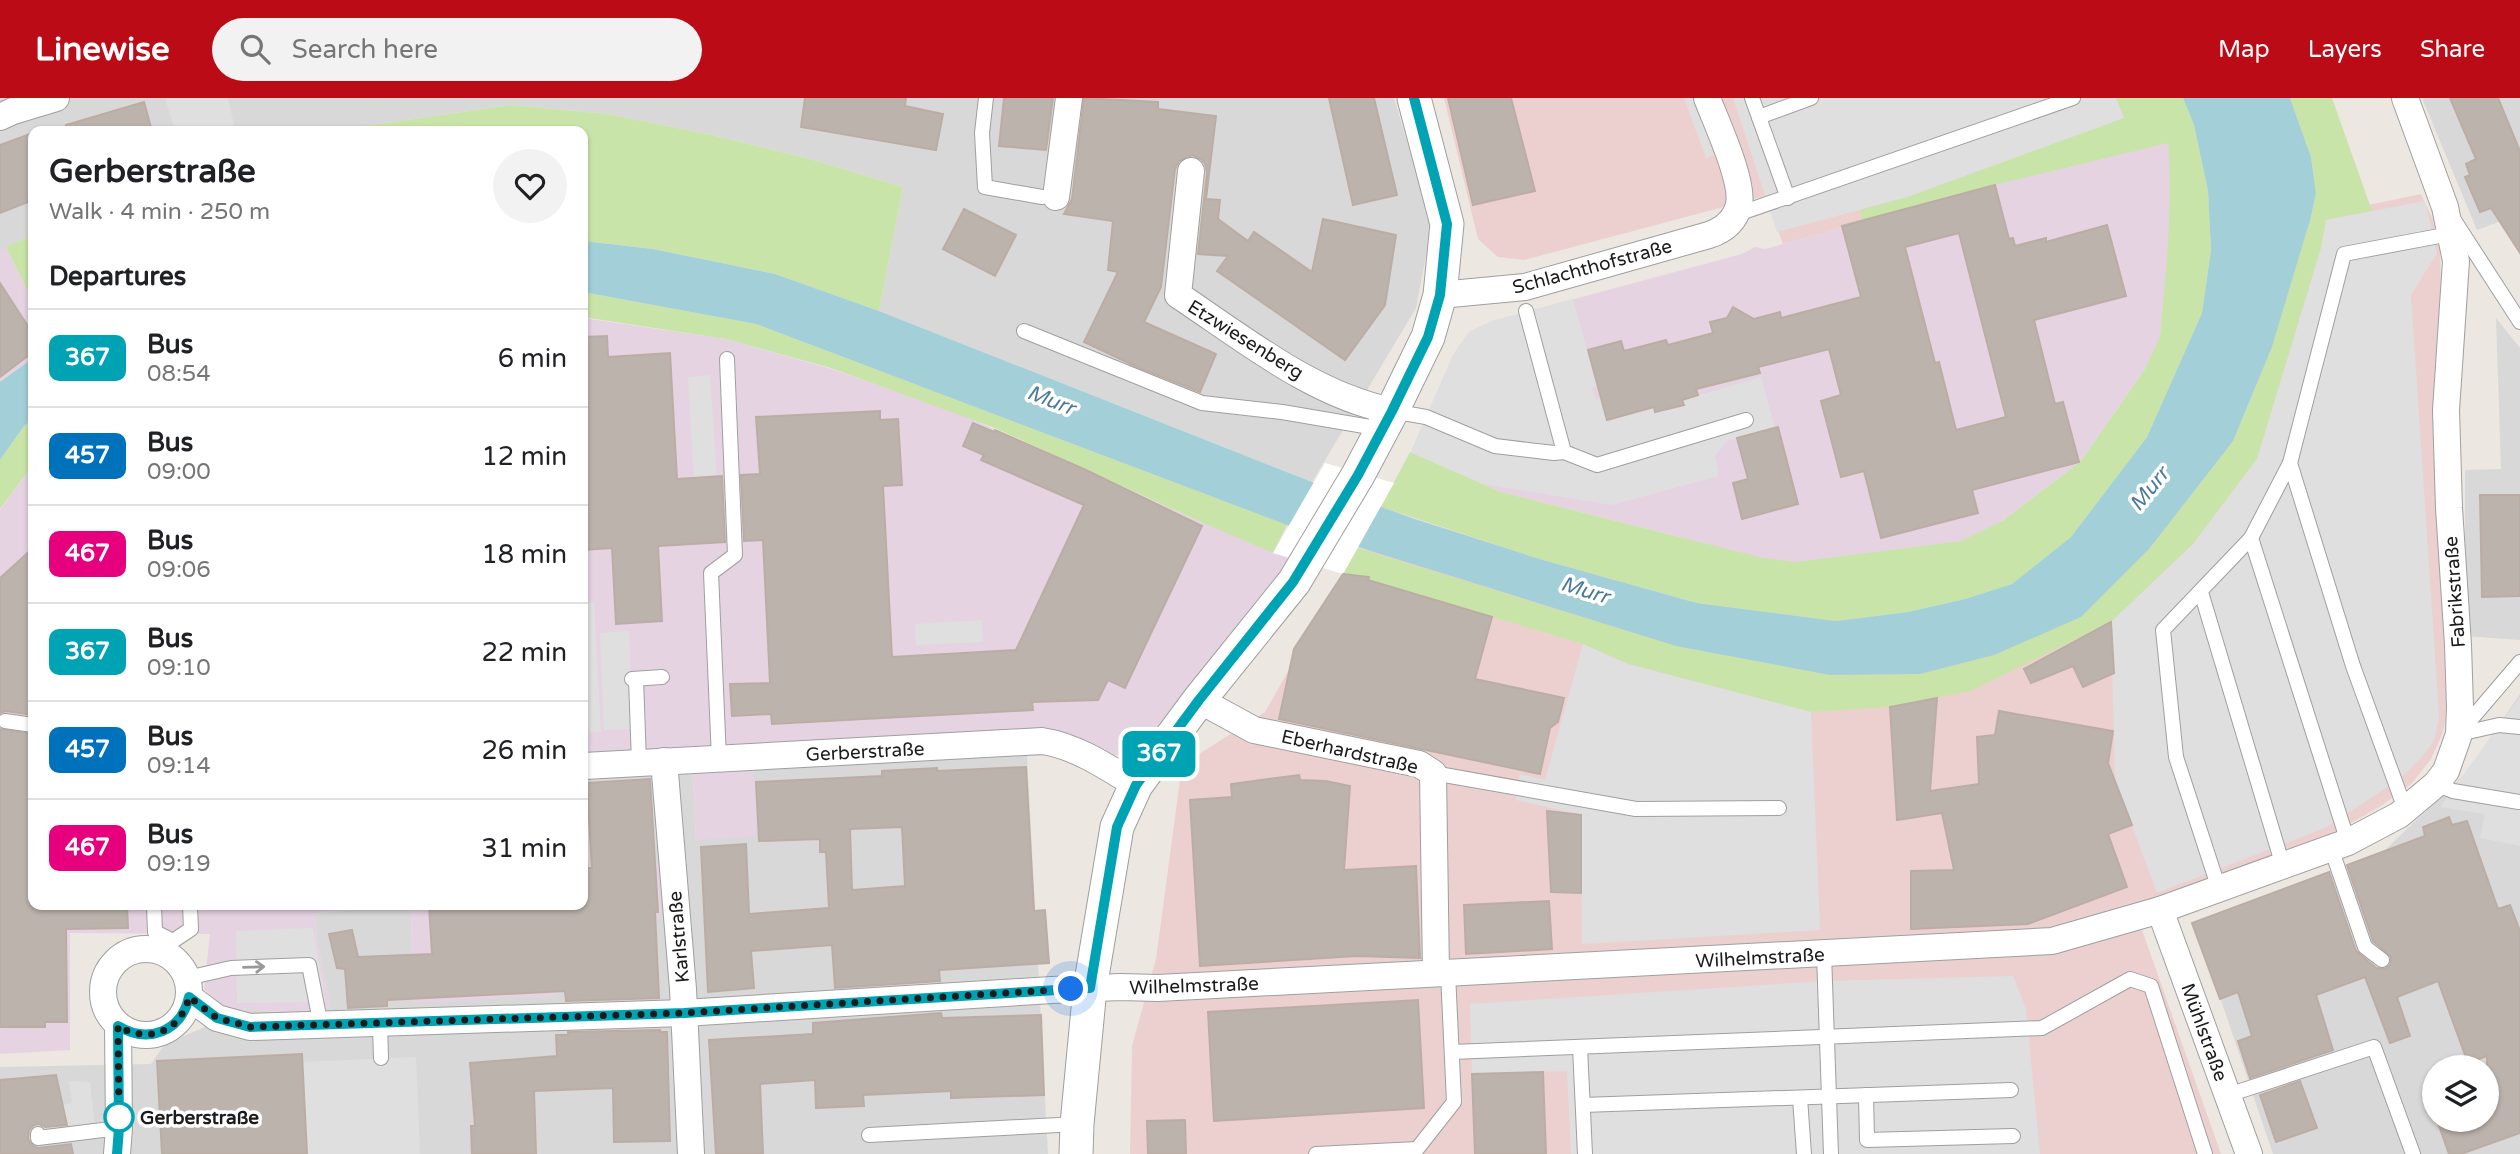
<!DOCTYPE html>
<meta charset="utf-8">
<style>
body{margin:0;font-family:"Varela Round",sans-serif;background:#f2f2f2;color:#202124;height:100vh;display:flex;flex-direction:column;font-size:26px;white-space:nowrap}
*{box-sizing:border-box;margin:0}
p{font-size:23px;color:#757577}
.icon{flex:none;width:38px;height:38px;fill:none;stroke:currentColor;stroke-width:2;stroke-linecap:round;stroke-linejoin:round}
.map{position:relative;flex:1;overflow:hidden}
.panel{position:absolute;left:28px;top:28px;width:560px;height:784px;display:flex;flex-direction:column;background:#fff;border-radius:14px;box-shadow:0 2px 5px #0004}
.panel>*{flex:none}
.badge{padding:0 14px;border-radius:10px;font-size:24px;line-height:46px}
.controls{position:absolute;left:2422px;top:957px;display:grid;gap:14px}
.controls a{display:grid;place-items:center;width:77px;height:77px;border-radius:50%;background:#fff;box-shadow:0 2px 5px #0004;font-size:35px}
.you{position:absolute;width:35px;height:35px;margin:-18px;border:5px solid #fff;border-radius:50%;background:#1a73e8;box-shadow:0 0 0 10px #1a73e833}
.map>.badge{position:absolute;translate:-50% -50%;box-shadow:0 0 0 4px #fff}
h2{padding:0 21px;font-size:26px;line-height:63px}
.round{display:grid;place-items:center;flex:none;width:74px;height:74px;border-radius:37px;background:#f2f2f2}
.headline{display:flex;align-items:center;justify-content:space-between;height:119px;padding:0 21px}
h1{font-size:33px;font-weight:700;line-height:52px}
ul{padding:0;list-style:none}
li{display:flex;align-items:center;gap:21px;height:98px;padding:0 21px;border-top:2px solid #e0e0e0}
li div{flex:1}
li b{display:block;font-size:26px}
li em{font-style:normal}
li .badge{min-width:77px;font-weight:700;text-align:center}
header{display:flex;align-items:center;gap:42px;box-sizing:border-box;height:98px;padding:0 35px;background:#ba0b16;color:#fff}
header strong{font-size:33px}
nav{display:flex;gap:38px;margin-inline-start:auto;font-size:24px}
.search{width:490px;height:63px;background:#f2f2f2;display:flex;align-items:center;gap:18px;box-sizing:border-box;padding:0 24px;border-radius:38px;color:#757577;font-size:26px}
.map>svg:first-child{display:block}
</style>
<header>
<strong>Linewise</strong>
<div class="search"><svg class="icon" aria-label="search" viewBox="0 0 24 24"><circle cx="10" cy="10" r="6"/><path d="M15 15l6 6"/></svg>Search here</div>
<nav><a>Map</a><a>Layers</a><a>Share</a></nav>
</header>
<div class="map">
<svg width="2520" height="1056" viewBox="0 0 2520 1056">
<rect width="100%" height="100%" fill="#ece7e0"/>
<g fill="#d9d8d8" fill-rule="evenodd">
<polygon points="0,0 1394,0 1432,126 1416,210 1312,384 879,213 903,89 810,61 712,37 608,16 510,7 332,33 33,33 33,137 0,153"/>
<polygon points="2422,0 2520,0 2520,116 2477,132"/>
<polygon points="2496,220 2520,250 2520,542 2465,538 2465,372 2501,371"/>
<path d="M2520 596V1056H2273L2195 825 2385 752 2467 674ZM2434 970H2487V1022H2434Z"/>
<polygon points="1027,656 1048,1056 0,1056 0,969 151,966 165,946 247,911 280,914 331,911 317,842 315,816 386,807 411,807 413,905 553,824 661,818 589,768 584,668 692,661 696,742 752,658"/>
</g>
<g fill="#ecd0d0">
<polygon points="1444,0 2148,0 2168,44 1995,87 1842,128 1842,130 1783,146 1765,98 1524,162 1498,159 1478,141"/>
<polygon points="2421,96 2433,122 2440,151 2448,615 2441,639 2431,661 2412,685 2384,706 2339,732 2135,812 2221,1056 1130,1056 1132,948 1156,861 1182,667 1265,614 1358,450 1920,576 2233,343 2272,249 2311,119"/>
</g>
<g fill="#e5d3e2">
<polygon points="2168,44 2171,79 2170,134 2160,238 2156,251 2145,271 2081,363 2004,422 1962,443 1731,490 1721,453 1680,439 1501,394 1411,354 1453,257 1469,234 1492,223 1742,156 1755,149 1765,151 1842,130 1841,128 1995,87"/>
<polygon points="6,149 33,204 33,260 0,284 0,153"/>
<polygon points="583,220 726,241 832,271 963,317 1203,425 1302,464 1148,657 753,659 757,738 696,742 692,661 584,668 589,768 659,763 661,818 553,824 555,898 413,905 411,807 583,807"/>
<polygon points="33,367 33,807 386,807 315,816 317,842 331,911 280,914 247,911 231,915 204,891 210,836 70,835 70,952 0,956 0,412"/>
</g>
<g fill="#c9e4a8">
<path d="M2116 0H2183L2194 27 2208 93 2211 152 2202 215 2147 339 2071 439 2012 486 1965 501 1908 514 1836 523 1697 505 1543 462 1381 409 1410 354 1501 394 1763 460 1796 464 1961 443 2004 422 2081 363 2145 271 2160 238C2166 173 2173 110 2168 45L1995 87 1862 122 1860 112 1907 99 2123 20Z"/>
<polygon points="2290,0 2332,0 2372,113 2326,122 2321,150 2257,361 2193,446 2111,524 1971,593 1890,609 1811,614 1628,566 1583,546 1368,482 1368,479 1343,476 1358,450 1676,548 1830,577 1920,576 1994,557 2080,519 2149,451 2233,343 2272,249 2311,119 2316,95 2311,59"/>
<polygon points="510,7 608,16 712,37 810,61 903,89 879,213 775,176 653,151 583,143 583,33 332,33"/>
<polygon points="33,137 33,204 6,149"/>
<polygon points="583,194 756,226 1287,427 1273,455 1203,425 995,330 831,270 726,241 583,219"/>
<polygon points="33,320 33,367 0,411 0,362 24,328"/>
</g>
<g fill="#dfdfdf">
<polygon points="165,0 228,0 234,27 211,33 175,33"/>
<polygon points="1684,0 1693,0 1714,57 1706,60"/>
<polygon points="1733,0 2116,0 2124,20 1907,99 1777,134"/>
<polygon points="2425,103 2437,155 2411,197 2439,617 2435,640 2426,654 2401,680 2325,730 2157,795 2115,682 2111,524 2193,446 2257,361 2321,150 2326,122"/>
<polygon points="1573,201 1597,288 1592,290 1596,302 1601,301 1607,322 1654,307 1656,314 1683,307 1682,302 1761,279 1775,330 1727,343 1715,358 1719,378 1612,407 1483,386 1411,354 1453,257 1469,234 1492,223"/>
<polygon points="710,277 717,382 694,383 688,279"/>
<polygon points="594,504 601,634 583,635 583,505"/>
<polygon points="982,522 983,544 916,547 915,526"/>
<polygon points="629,533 633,631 604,632 600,535"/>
<polygon points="1583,546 1628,566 1811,614 1820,832 1582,846 1581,717 1516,702 1520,676 1545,682"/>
<polygon points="2520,599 2520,748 2480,740 2485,716 2440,709"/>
<polygon points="313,830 326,904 237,905 236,833"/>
<polygon points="2013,878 2026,911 2040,1056 1571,1056 1567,973 1472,976 1470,906 1825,883"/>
<polygon points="416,959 420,1056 307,1056 302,964"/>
<polygon points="69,983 90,984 95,1028 0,1041 0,1020 72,1005"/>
</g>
<g fill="#a3cfd8">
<polygon points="2183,0 2290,0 2311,59 2316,95 2311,119 2272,249 2233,343 2149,451 2081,519 1994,557 1920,576 1830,577 1676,548 1287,427 756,226 583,194 583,143 653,151 775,176 879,213 1312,384 1412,420 1543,462 1697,505 1836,523 1908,514 1965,501 2012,486 2071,439 2147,339 2202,215 2211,152 2208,93 2194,27"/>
<polygon points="33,260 33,320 24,328 0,362 0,284"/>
</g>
<polygon fill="#fff" points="1325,365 1394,385 1343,476 1273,455"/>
<g fill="#bcb3ad" stroke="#bcada4" stroke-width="2" fill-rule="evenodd">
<polygon points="805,0 906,0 905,8 943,16 936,52 801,29"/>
<polygon points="1004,0 1053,0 1046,52 999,48"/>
<polygon points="1084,0 1158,4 1158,11 1216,18 1206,101 1220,102 1218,121 1248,143 1254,134 1312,174 1323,121 1396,137 1385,207 1345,262 1217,173 1228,158 1198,156 1207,74 1205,66 1201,61 1192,57 1179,63 1175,71 1161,189 1144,224 1216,256 1200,294 1135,268 1084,244 1118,174 1108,172 1113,123 1064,116 1072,101"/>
<polygon points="1329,0 1374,0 1397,97 1353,107"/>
<polygon points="1448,0 1511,0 1535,93 1473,107"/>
<polygon points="2450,0 2498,0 2520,53 2520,155 2491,110 2480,114 2465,79 2470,77 2466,66 2476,61"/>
<polygon points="144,4 152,33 67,33 66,27"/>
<polygon points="33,35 33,102 0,115 0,47"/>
<path d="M1995 87 2009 141 2013 140 2015 148 2046 140V144L2107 127 2126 198 2034 222 2055 306 2063 304 2079 364 1972 392 1978 415 1881 440 1864 373 1841 379 1821 303 1841 297 1829 251 1758 269 1760 275 1696 291 1698 297 1682 302 1684 307 1655 314 1654 309 1607 322 1588 252 1621 243 1624 253 1666 242 1668 247 1713 235 1710 224 1727 220 1733 209 1754 221 1780 214 1781 220 1861 199 1842 128ZM1959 135 2006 319 1956 332 1939 264 1935 265 1905 149Z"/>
<polygon points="964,111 1016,137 995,178 943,151"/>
<polygon points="0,185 33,236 33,254 0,279"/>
<polygon points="607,238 608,259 670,255 677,381 722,378 725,444 658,448 662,523 616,526 612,450 583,452 583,239"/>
<polygon points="880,313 880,322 898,321 902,387 883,388 892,559 1016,552 1084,407 981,362 984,357 963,348 973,325 994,334 995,332 1086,372 1202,428 1125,590 1108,582 1098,602 1032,604 1033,612 772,626 771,616 732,618 730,586 770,585 763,442 744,443 741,377 760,376 756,319"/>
<polygon points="1778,329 1798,406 1742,421 1733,385 1748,381 1737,340"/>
<polygon points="2480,397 2520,397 2520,498 2482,499"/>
<polygon points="33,450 33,617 6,613 0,615 0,480"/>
<polygon points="1343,476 1369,479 1368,482 1492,519 1475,581 1564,600 1558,624 1550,630 1540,676 1279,621 1294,551"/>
<polygon points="2111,524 2114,575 2083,589 2073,568 2031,585 2024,571"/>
<polygon points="1937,600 1930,693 1979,686 1977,639 1995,637 1999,613 2113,633 2108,665 2132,727 2108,736 2127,789 2028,826 1911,831 1911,773 1954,772 1942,715 1897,722 1890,609"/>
<polygon points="0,631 33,636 33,807 127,807 128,830 66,831 67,924 45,924 45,929 0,929"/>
<path d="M1026 669 1034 813 1045 812 1049 865 939 872 940 883 835 890 832 847 751 853 754 890 708 894 701 749 746 746 749 816 829 810 826 754H820V741L759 743 756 684 882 678V673L937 670V673ZM902 729 905 788 852 792 850 731Z"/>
<polygon points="1299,677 1300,682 1326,683 1350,688 1344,772 1416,768 1420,860 1356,858 1200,868 1190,702 1232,699 1231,686"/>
<polygon points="650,681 658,814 655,814 659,900 566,903 565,893 387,902 387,908 348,910 345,871 337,870 329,836 352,832 358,859 432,856 429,807 583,807 583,770 592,770 587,685"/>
<polygon points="1547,713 1581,717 1581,795 1551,794"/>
<polygon points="2449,719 2452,727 2467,723 2498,811 2510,807 2520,833 2520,1035 2461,1056 2449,1056 2437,1022 2487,1022 2487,958 2468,965 2438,883 2397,899 2410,938 2390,945 2365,879 2316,897 2333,952 2250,980 2238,943 2252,938 2238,894 2220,901 2192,825 2329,774 2356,853 2376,870 2385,871 2390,867 2391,859 2373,843 2347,767 2425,738 2423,729"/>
<polygon points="1549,803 1552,851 1466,856 1464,807"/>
<polygon points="1418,902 1424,1010 1214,1023 1208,914"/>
<polygon points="941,915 942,920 1041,917 1044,997 951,1000 951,993 863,997 864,1008 816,1010 815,982 760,986 763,1056 716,1056 709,942 813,936 813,925"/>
<polygon points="660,932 660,934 667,934 670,1043 614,1044 613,990 534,993 536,1056 472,1056 471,1028 475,1028 470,965 557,958 556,937 568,937 568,934"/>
<polygon points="302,956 307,1056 162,1056 157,963"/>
<polygon points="1543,974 1546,1056 1475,1056 1472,976"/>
<polygon points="56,977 67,1027 45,1029 39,1026 34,1027 29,1032 28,1041 33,1048 38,1050 71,1046 73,1056 0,1056 0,982"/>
<polygon points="2300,983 2317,1030 2276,1044 2260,997"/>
<polygon points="1185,1022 1186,1056 1148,1056 1147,1023"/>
</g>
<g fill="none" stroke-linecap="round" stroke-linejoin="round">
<g stroke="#9f9f9f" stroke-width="16">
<g id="service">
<polyline points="986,0 982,35 985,89 1042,99"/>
<polyline points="1752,0 1788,100"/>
<polyline points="1759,19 1811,0"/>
<polyline points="1735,117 2073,0"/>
<polyline points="2454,122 2520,224"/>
<polyline points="1024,233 1202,305 1282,314 1382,331"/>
<polyline points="1392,313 1426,319 1495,348 1554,355 1564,354 1526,213"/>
<polyline points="1564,354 1597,367 1746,322"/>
<polyline points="2290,365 2353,568 2405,711"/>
<polyline points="2251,440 2348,744"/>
<polyline points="2201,494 2283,768"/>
<polyline points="632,581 662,579"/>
<polyline points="636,581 639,665"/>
<polyline points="5,623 33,627"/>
<polyline points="2462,632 2520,564"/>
<polyline points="2459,636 2499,627 2520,629"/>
<polyline points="719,661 711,475 735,457 727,261"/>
<polyline points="1433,675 1636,711 1779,710"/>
<polyline points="2436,686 2453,693 2519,704"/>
<polyline points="2331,750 2365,849 2382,862"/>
<polyline points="2219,791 2176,659 2163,532 2251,440 2290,365 2344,156 2450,136"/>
<polyline points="154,807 155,834 173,843"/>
<polyline points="167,856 173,843 191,831 190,807"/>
<polyline points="1824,856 1831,1056"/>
<polyline points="187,880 231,870 309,867 321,928"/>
<polyline points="380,926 381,960"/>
<polyline points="1580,949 1585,1056"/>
<polyline points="1452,954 2042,930 2130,881 2151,888 2205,1056"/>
<polyline points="1866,997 1867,1042 2013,1038"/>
<polyline points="2228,997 2374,949 2413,1056"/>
<polyline points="1800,1000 1804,1056"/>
<polyline points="1583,1007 2011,992"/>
<polyline points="38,1036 38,1040 119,1030"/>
<polyline points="869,1037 1077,1026"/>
<polyline points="1316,1056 1417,1051 1454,1004 1448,875"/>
</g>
</g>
<g stroke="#9f9f9f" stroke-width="28">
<g id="minor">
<polyline points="0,19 13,13 56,0"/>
<path d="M1191 73 1178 197C1244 241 1313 297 1392 313"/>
<polyline points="1056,99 1069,0"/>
<path d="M1440 197 1525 189 1709 137C1724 132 1735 123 1739 107 1744 83 1716 24 1707 0"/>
<polyline points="1199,602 1254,632 1419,666 1433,675 1436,875"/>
<polyline points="664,663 683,891 691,1056"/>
<path d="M584 668 1042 643C1076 648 1107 669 1136 687"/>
<polyline points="2160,812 2249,1056"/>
<circle cx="146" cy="894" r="43"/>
<polyline points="189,899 217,920 250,929 684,915 1052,892 1120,889 1158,890 2052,843 2160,812 2348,744 2399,717 2436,686 2446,673 2459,636 2460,609 2458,547 2449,410 2446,312 2456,163 2445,109 2405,0"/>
<polyline points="117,1056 119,1030 118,928"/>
</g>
</g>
<g stroke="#9f9f9f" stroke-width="35">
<polyline id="tertiary" points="1076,1056 1077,1026 1090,890 1117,729 1136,687 1199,602 1294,484 1358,377 1392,313 1428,239 1440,197 1447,126 1414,0"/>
</g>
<use href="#service" stroke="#fff" stroke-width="14"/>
<use href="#minor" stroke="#fff" stroke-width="26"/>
<use href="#tertiary" stroke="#fff" stroke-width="33"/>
</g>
<defs><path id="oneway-shaft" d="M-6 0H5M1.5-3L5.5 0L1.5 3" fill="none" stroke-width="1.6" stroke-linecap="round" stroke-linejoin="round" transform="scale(1.75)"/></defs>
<use stroke="#989898" href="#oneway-shaft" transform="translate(254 869) rotate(-2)"/>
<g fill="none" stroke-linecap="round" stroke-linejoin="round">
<g stroke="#fff" stroke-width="16">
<path id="line" d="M117 1056 119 1030 118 928C148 946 181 934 189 899L217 920 250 929 684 915 1090 890 1117 729 1136 687 1199 602 1293 484 1358 377 1392 313 1428 239 1440 197 1447 126 1414 0"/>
</g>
<use href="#line" stroke="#00a3b4" stroke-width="10"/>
<path stroke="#1b1b1b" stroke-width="7" stroke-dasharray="0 12.6" d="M119 1019 118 928C148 946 181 934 189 899L217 920 250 929 684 915 1071 891"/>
</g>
<circle fill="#fff" stroke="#00a3b4" stroke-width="3.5" cx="119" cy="1019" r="14"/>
<g text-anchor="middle" stroke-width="7" stroke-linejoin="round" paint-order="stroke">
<g font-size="19" fill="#1b1b1b" stroke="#fff">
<text transform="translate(1592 168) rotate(-15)" y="7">Schlachthofstraße</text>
<text transform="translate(1246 241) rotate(32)" y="7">Etzwiesenberg</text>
<text transform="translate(2454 494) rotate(-94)" y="7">Fabrikstraße</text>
<text transform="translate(865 653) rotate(-3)" y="7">Gerberstraße</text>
<text transform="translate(1350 653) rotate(13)" y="7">Eberhardstraße</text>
<text transform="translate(678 839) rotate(-95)" y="7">Karlstraße</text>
<text transform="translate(1760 859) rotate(-3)" y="7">Wilhelmstraße</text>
<text transform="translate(1194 887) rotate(-2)" y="7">Wilhelmstraße</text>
<text transform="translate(2205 934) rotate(70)" y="7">Mühlstraße</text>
</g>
<g font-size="19" font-weight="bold" fill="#1b1b1b" stroke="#fff" text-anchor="start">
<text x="140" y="1026">Gerberstraße</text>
</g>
<g font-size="21" font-style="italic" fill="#4a799d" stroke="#fff">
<text transform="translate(1051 302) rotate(21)" y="7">Murr</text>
<text transform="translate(2149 391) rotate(-51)" y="7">Murr</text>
<text transform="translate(1585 492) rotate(17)" y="7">Murr</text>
</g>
</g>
</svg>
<div class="controls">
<a><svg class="icon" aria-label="layers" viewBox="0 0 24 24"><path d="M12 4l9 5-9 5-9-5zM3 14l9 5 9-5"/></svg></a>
</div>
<div class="you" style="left:1071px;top:891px"></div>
<b class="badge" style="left:1159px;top:656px;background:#00a3b4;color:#fff">367</b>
<section class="panel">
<div class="headline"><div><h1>Gerberstraße</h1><p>Walk · 4 min · 250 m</p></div><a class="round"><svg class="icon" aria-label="heart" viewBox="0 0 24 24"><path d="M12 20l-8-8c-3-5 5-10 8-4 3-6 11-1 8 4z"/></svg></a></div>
<h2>Departures</h2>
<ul>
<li><span class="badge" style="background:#00a3b4;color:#fff">367</span><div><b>Bus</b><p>08:54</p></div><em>6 min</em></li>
<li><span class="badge" style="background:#0072bc;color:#fff">457</span><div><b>Bus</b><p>09:00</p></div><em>12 min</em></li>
<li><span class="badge" style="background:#e6007e;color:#fff">467</span><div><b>Bus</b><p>09:06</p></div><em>18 min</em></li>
<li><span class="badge" style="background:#00a3b4;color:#fff">367</span><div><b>Bus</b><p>09:10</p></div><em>22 min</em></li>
<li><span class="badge" style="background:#0072bc;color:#fff">457</span><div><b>Bus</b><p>09:14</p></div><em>26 min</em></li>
<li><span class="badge" style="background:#e6007e;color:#fff">467</span><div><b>Bus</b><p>09:19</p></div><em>31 min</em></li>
</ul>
</section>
</div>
